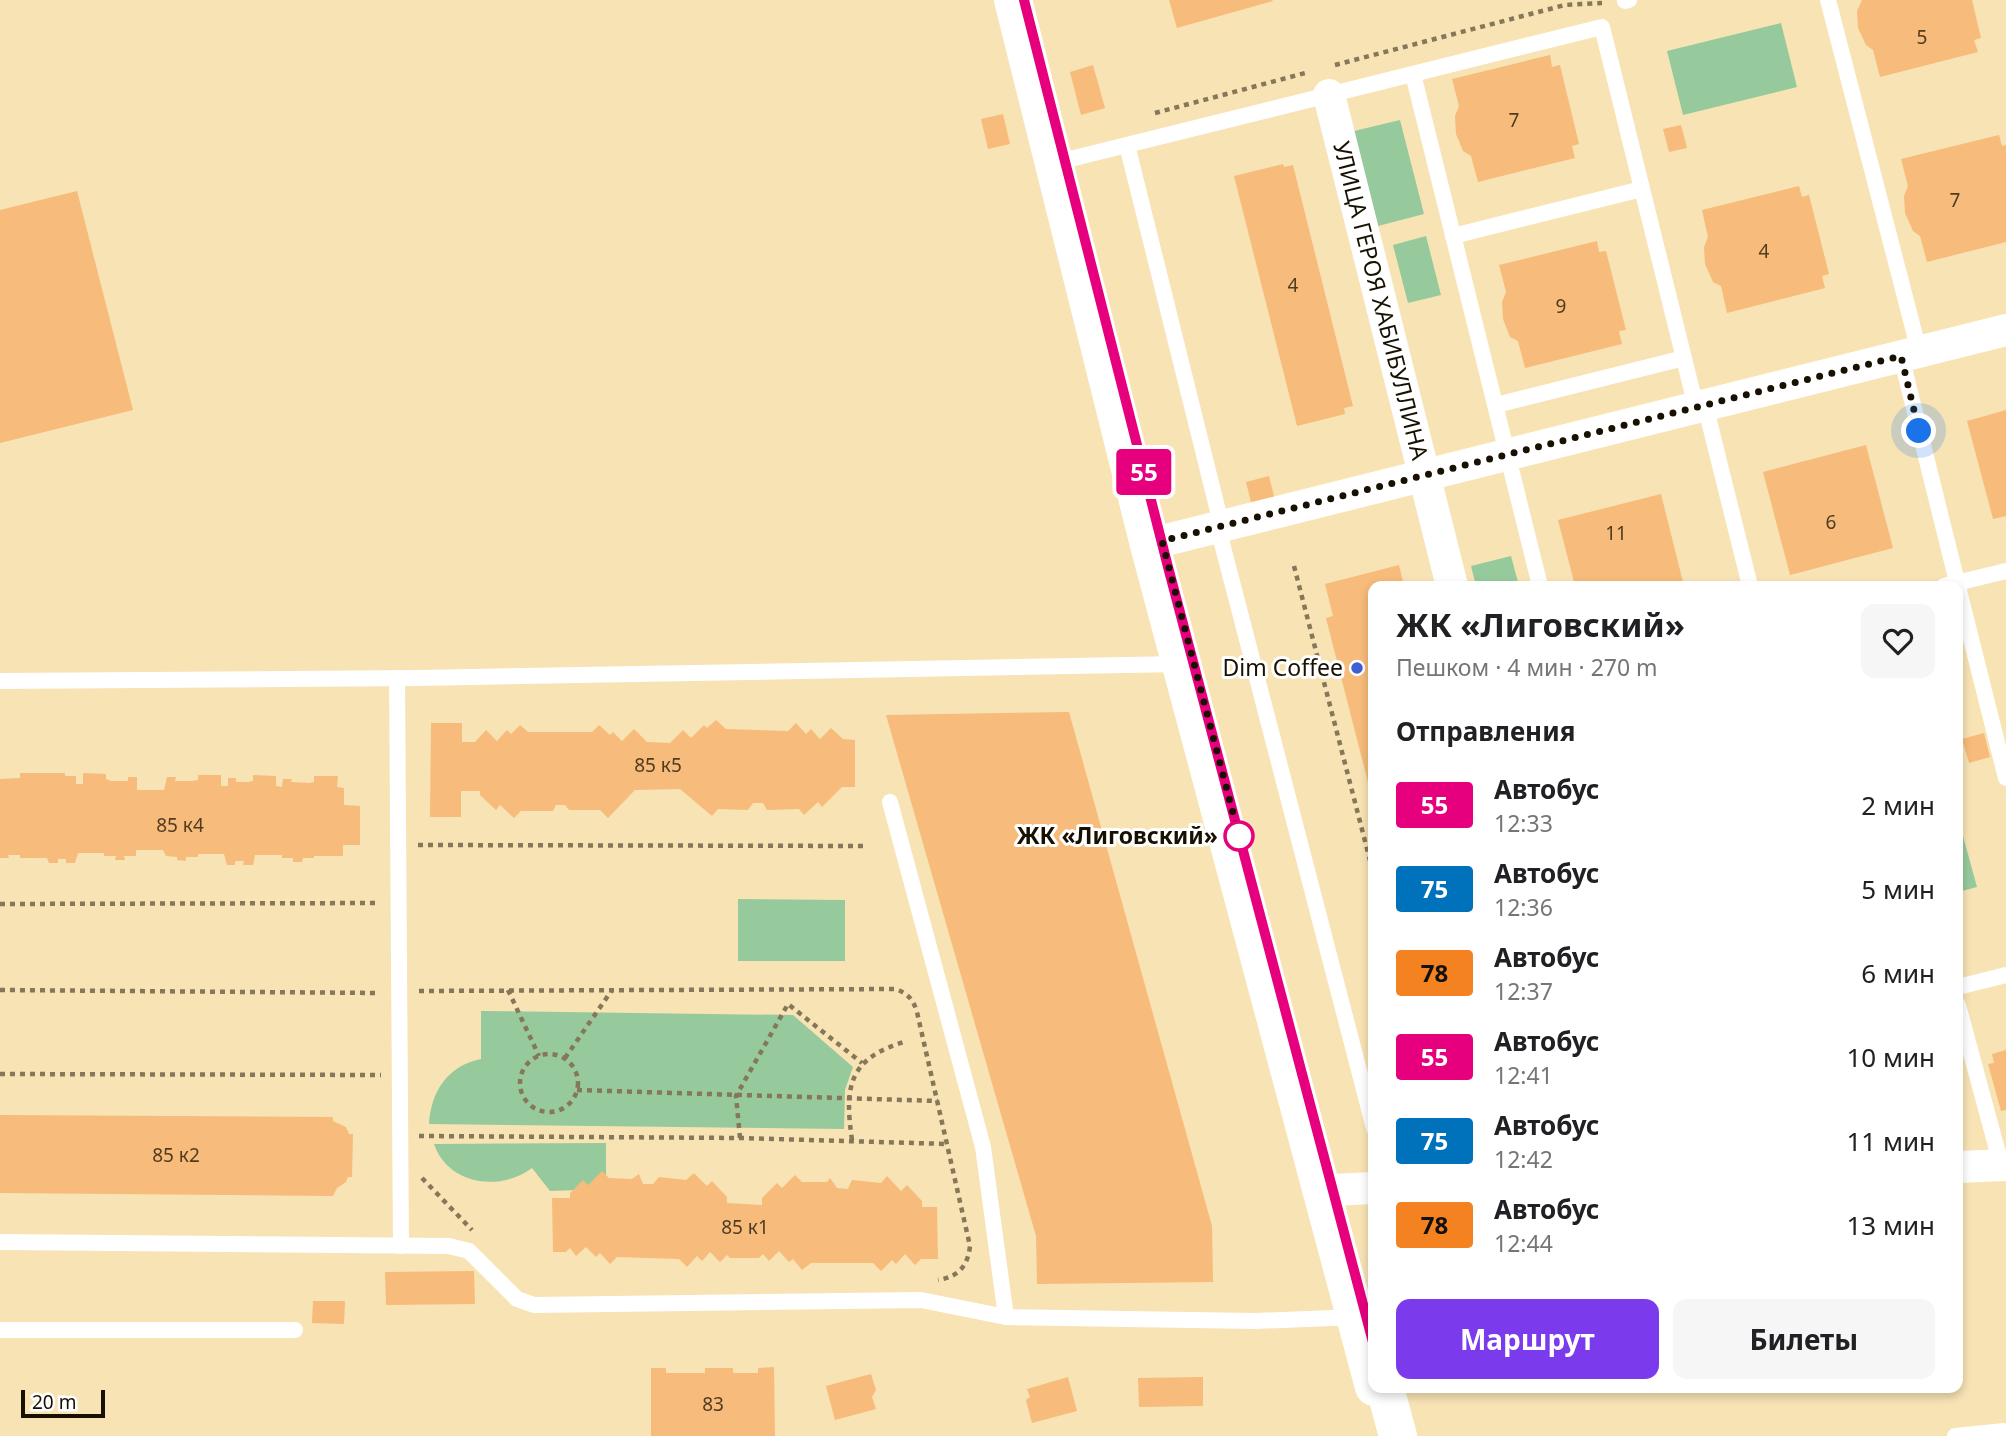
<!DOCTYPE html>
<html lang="ru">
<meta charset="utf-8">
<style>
body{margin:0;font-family:"Noto Sans",sans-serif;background:#f6f6f6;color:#202124;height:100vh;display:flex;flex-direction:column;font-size:26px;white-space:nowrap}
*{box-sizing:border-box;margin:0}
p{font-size:23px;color:#757577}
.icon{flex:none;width:38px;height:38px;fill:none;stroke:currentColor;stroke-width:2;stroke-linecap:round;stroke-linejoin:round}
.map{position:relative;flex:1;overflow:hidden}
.sheet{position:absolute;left:1368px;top:581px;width:595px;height:812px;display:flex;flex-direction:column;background:#fff;border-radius:14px;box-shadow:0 4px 10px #0003}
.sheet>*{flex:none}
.badge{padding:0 14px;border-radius:5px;font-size:24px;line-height:46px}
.scale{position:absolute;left:21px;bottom:18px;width:84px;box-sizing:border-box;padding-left:7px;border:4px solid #181102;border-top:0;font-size:19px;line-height:24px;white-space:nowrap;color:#181102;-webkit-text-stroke:5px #fff;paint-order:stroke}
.you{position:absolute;width:35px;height:35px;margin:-18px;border:5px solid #fff;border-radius:50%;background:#1a73e8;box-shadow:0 0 0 10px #1a73e833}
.map>.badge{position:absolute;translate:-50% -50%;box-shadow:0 0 0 4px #fff}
h2{padding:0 28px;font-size:26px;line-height:63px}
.round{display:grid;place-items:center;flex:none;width:74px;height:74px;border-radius:14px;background:#f6f6f6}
.summary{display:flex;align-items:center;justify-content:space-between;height:119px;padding:0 28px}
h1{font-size:33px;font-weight:700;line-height:52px}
.cta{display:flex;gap:14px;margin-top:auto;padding:14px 28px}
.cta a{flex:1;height:80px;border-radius:14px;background:#7c3aed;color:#fff;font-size:28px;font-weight:700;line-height:80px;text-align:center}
.cta a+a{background:#f6f6f6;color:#202124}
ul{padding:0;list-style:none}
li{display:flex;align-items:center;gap:21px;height:84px;padding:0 28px}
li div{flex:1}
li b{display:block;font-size:26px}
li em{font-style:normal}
li .badge{min-width:77px;font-weight:700;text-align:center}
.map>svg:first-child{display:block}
</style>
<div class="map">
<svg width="2006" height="1436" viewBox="0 0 2006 1436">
<rect width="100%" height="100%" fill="#f7e3b4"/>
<g fill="#96ca9c">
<polygon points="1781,23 1797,87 1683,115 1667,51"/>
<polygon points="1400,120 1424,214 1378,226 1354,131"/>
<polygon points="1426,236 1441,295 1408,303 1393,245"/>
<polygon points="1511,556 1519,586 1476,586 1471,566"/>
<polygon points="1958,818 1977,887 1958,892"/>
<polygon points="738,899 845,900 845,961 738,961"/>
<path d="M481 1011 793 1015 853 1067 845 1090 844 1129 429 1124C431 1092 447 1066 481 1059Z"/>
<path d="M606 1143V1189L550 1191 532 1168C500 1192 448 1185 434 1144Z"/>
</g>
<g fill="#f7bb7b">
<polygon points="1169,0 1272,0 1273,1 1177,28"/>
<polygon points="1862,0 1972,0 1981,38 1974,40 1978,52 1880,77 1873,50 1866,45 1858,28 1857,11"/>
<polygon points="1550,55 1552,67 1560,65 1579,144 1572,146 1575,158 1478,182 1471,156 1463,151 1456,134 1455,116 1459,106 1452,79"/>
<polygon points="1093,65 1105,108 1081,115 1070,72"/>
<polygon points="1003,114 1010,144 988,149 981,119"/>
<polygon points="1681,125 1687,148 1669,152 1663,129"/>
<polygon points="1999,135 2002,146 2006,145 2006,242 1927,262 1920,236 1913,231 1905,213 1904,196 1908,186 1901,159"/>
<polygon points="1283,164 1284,167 1293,165 1353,406 1344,408 1345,414 1297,426 1234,176"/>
<polygon points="1799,186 1802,197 1809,195 1829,274 1822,276 1825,288 1727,313 1721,286 1713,282 1705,264 1704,247 1708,237 1702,210"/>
<polygon points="77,191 133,410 0,443 0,210"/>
<polygon points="1597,241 1599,252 1606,251 1626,330 1619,331 1622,344 1525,368 1518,341 1510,337 1503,319 1502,302 1506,292 1499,265"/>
<polygon points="2006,410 2006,516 1993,519 1967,421"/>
<polygon points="1866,445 1893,548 1790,575 1763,472"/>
<polygon points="1269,476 1276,504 1253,510 1246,482"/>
<polygon points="1661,494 1684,586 1575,586 1558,520"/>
<polygon points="1399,565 1404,586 1374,586 1373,802 1326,618 1333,616 1325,584"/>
<polygon points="1069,712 1212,1226 1213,1282 1037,1284 1036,1236 886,715"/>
<polygon points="716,720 726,729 788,731 796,723 806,734 811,729 820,739 831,728 843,739 855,740 855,787 842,787 822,807 818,802 804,815 799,809 767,810 763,803 753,803 748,810 718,809 712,816 680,789 635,790 608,818 600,810 569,810 565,805 556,805 553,811 521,811 514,818 500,805 496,810 480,795 480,791 461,791 461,817 430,817 431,723 462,723 462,742 475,742 486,730 497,741 507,730 511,734 520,725 528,732 592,732 599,725 610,735 613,732 622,741 634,729 647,742 670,743 683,730 691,738 704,725 707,728"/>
<polygon points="1984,733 1990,757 1969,763 1962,739"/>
<polygon points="20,773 65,773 65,776 76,776 76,784 83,784 83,773 106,774 106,779 111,781 128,781 128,777 137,777 137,790 164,790 167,777 176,777 175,781 192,781 198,780 198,775 221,775 221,786 228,786 228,778 236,778 236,782 247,782 253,781 253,775 276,776 276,786 282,787 283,779 292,779 291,782 309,783 314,782 314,776 338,776 337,787 344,788 344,805 360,806 360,845 343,845 343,856 314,856 314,858 303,858 302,862 293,862 293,858 282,858 282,855 255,855 253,865 243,865 244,861 235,861 235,865 227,865 224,854 198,854 198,857 186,857 186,861 177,860 177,857 166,856 163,850 136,850 136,856 124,856 125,860 115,860 116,856 104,856 104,853 78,853 75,863 66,863 66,859 58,859 58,863 49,863 47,858 20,858 20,855 8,855 9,858 0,858 0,779 20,778"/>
<polygon points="2006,1050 2006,1110 2001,1111 1988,1064 1994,1063 1992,1054"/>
<polygon points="0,1115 333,1117 333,1121 346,1127 349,1134 353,1134 352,1177 348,1177 346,1182 337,1188 333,1196 0,1193"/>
<polygon points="602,1171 609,1178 632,1179 639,1174 643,1184 653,1184 659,1177 686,1180 694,1173 707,1186 712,1181 727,1197 727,1203 762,1205 762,1198 777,1183 782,1188 795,1175 802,1182 827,1182 830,1178 837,1188 848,1189 852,1180 881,1183 887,1176 901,1191 907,1185 922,1201 922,1207 937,1207 938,1259 921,1259 915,1265 905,1254 896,1264 892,1260 881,1271 873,1263 811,1263 802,1270 793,1259 789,1262 779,1251 769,1261 763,1254 759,1258 730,1258 727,1255 720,1262 710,1252 702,1261 697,1256 687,1267 679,1259 617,1257 610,1264 600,1253 596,1257 586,1247 576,1256 570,1248 566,1252 553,1252 552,1198 570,1198 570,1193 583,1180 588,1185"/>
<polygon points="474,1271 475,1304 386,1305 385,1272"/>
<polygon points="313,1301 345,1301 344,1324 312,1323"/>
<polygon points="774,1367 775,1436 651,1436 651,1368 666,1368 666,1373 705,1373 705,1368 733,1368 733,1373 758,1373 758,1368"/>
<polygon points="871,1374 876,1390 872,1397 876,1409 835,1420 826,1386"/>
<polygon points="1068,1377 1077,1411 1032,1423 1026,1400 1030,1397 1027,1389"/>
<polygon points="1203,1377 1203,1406 1139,1407 1138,1378"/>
</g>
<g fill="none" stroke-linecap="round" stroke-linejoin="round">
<g stroke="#857759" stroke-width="4.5" stroke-dasharray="5 5" stroke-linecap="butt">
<polyline points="1335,65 1565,5 1602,3"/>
<polyline points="1155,113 1309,72"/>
<polyline points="1294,566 1374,876"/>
<polyline points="418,845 867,846"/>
<polyline points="0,904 379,903"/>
<polyline points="0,990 380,993"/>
<polyline points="508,990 539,1056"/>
<path d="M419 991 896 989C908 994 913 999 917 1012L970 1246C968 1266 958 1277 938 1280"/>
<circle cx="549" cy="1083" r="29"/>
<polyline points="565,1058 612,990"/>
<polyline points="0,1074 381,1075"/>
<polyline points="577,1090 938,1101"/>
<polyline points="419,1136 740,1138 948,1144"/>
<polyline points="740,1138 736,1096 788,1004 862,1063"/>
<path d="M852 1140C844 1085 849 1058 907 1041"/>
<polyline points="422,1178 472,1230"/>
</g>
<g stroke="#fff" stroke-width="16">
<polyline points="1828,0 1919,351"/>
<polyline points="1625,1 1629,0"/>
<polyline points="1413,74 1540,586"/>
<polyline points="1127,145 1222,527"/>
<polyline points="1054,163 1602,27 1696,407"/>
<polyline points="1453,236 1642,189"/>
<polyline points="1901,356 1958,586"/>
<polyline points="1496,405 1684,358"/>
<polyline points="1705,405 1750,586"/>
<polyline points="1218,528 1374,1128"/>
<polyline points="1944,586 2006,571"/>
<polyline points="1958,587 2006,778"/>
<polyline points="397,678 401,1246"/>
<polyline points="0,681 417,678 1181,664"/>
<polyline points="890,802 983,1147 1006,1317"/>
<polyline points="1958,987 2006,975"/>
<polyline points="1958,1005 2002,1168"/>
<polyline points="0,1242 449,1246 469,1251 517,1299 534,1305 921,1300 1006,1317 1255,1321 1356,1317"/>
<polyline points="0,1330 295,1330"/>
<polyline points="1955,1436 2004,1431"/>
</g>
<g stroke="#fff" stroke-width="32">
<path id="s1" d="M1329 95 1452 586"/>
<polyline points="1162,541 2006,330"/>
<polyline points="1958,1167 2006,1165"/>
<polyline points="1331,1190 1374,1188"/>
</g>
<g stroke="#fff" stroke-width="38">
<polyline points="1013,0 1150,549 1374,1387"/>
<polyline points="1385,1388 1398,1436"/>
</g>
</g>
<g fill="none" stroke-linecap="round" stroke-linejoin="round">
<g stroke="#fff" stroke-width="16">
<polyline id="line" points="1024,0 1168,567 1374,1346"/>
</g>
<use href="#line" stroke="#e6007e" stroke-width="10"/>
<polyline stroke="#181102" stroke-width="7" stroke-dasharray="0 12.6" points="1239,836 1162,541 1901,356 1919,431"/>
</g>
<circle fill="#3f60d2" stroke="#fff" stroke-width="2.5" cx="1357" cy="668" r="7"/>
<circle fill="#fff" stroke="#e6007e" stroke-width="3.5" cx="1239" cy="836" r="14"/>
<g text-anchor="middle" stroke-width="6" stroke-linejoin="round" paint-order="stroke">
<g font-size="19" fill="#503c20">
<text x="1922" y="44">5</text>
<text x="1514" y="127">7</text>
<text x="1955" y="207">7</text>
<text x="1764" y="258">4</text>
<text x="1293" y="292">4</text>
<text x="1561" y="313">9</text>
<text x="1831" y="529">6</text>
<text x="1616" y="540">11</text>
<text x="658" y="772">85 к5</text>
<text x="180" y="832">85 к4</text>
<text x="176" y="1162">85 к2</text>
<text x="745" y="1234">85 к1</text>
<text x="713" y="1411">83</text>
</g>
<g font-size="23" fill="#181102" stroke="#fff">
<text dy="8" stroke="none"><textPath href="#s1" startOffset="212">УЛИЦА ГЕРОЯ ХАБИБУЛЛИНА</textPath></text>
</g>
<g font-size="23" fill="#181102" stroke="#fff" text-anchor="end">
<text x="1343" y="676">Dim Coffee</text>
</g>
<g font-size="23" font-weight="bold" fill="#181102" stroke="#fff" text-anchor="end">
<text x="1218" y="844">ЖК «Лиговский»</text>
</g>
</g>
</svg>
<div class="scale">20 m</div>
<div class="you" style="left:1919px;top:431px"></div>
<b class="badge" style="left:1144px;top:472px;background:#e6007e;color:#fff">55</b>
<section class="sheet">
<div class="summary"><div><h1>ЖК «Лиговский»</h1><p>Пешком · 4 мин · 270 m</p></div><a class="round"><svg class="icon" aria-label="heart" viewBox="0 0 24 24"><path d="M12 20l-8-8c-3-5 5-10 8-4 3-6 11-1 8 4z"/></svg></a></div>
<h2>Отправления</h2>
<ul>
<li><span class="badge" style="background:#e6007e;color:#fff">55</span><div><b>Автобус</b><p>12:33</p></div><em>2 мин</em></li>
<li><span class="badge" style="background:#0072bc;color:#fff">75</span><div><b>Автобус</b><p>12:36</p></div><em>5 мин</em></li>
<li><span class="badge" style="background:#f58220;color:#111">78</span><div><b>Автобус</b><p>12:37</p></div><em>6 мин</em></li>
<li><span class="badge" style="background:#e6007e;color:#fff">55</span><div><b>Автобус</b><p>12:41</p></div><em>10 мин</em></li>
<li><span class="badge" style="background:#0072bc;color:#fff">75</span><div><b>Автобус</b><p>12:42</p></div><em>11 мин</em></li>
<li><span class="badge" style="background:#f58220;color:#111">78</span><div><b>Автобус</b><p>12:44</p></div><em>13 мин</em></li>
</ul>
<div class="cta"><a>Маршрут</a><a>Билеты</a></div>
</section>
</div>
